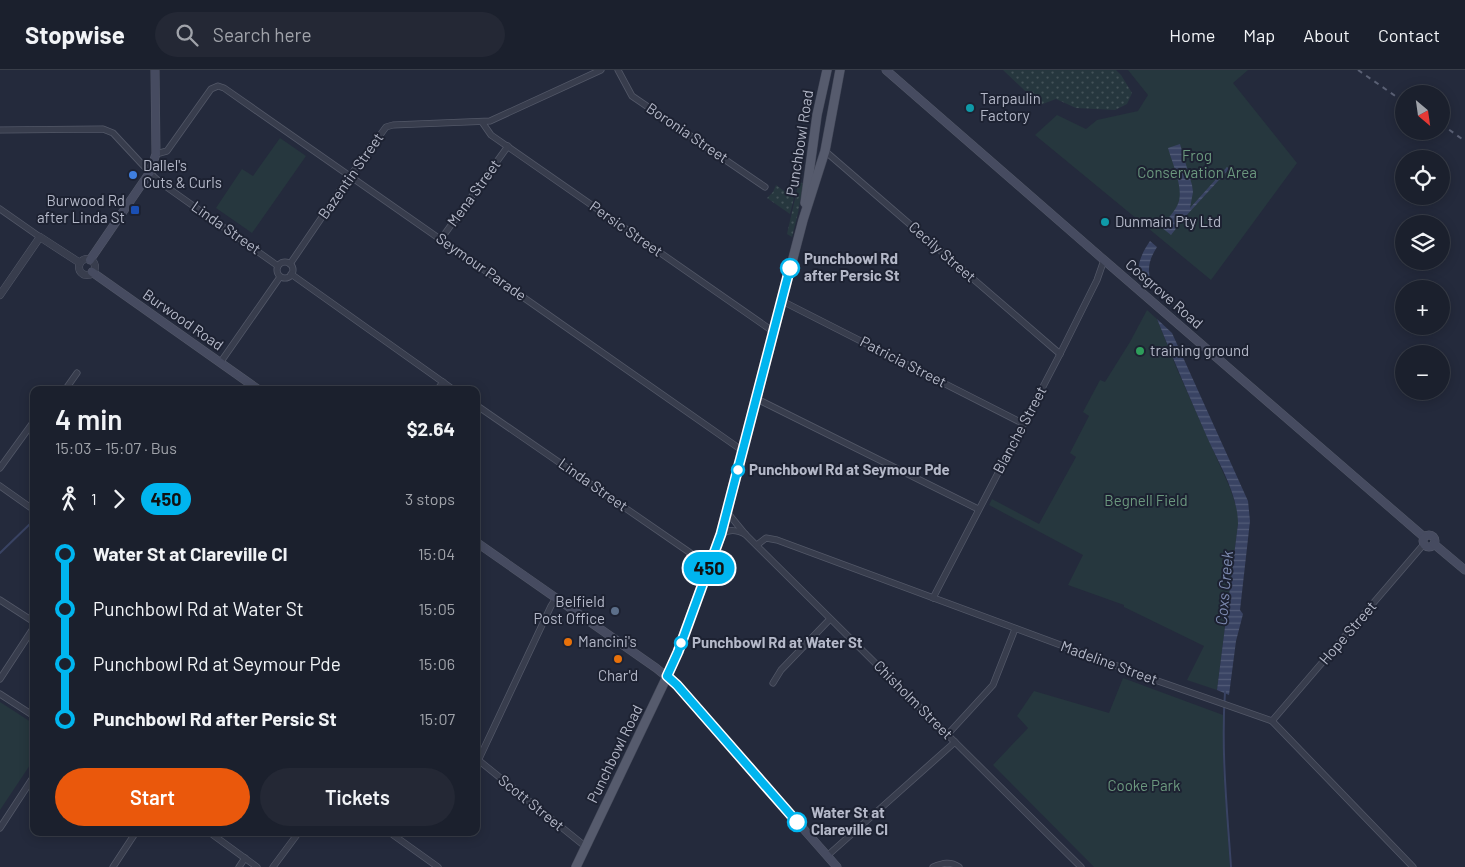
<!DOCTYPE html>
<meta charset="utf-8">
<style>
body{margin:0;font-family:Barlow,sans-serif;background:#242835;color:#f1f3f6;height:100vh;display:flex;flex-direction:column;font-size:19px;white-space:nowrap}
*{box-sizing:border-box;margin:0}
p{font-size:16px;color:#a0a3aa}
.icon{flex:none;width:28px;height:28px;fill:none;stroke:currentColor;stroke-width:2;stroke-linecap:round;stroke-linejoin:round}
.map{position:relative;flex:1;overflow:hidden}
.sheet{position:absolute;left:30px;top:316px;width:450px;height:450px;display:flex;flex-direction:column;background:#1b202d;border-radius:10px;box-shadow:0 2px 12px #0003,0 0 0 1px #393e49}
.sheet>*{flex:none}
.badge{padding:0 10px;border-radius:16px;font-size:18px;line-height:32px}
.needle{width:32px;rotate:151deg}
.fabs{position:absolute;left:1395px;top:15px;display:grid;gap:10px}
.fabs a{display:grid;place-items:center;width:55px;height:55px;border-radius:50%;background:#1b202d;box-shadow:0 2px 12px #0003,0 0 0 1px #393e49;font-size:25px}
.map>.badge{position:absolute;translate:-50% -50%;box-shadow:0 0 0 2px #fff}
.legs{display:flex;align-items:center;gap:8px;height:55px;padding:0 25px;font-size:16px}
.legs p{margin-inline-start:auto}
.summary{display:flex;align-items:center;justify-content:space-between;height:85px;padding:0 25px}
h1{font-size:28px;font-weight:600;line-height:38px}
.action{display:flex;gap:10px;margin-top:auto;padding:10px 25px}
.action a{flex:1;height:58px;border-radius:30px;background:#ea580c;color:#fff;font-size:20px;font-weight:600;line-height:58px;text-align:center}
.action a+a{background:#242835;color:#f1f3f6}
ul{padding:0 25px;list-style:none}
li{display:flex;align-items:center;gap:18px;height:55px;font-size:19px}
li i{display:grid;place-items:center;width:8px;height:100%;margin:0 6px;background:currentColor}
li i::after{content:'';width:12px;height:12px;margin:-6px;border:4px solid;border-radius:50%;background:#1b202d}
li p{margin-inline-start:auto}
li:first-child i{background:linear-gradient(#0000 50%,currentColor 0)}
li:last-child i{background:linear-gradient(currentColor 50%,#0000 0)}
header{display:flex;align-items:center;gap:30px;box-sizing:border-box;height:70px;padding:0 25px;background:#1b202d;border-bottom:1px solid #393e49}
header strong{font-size:24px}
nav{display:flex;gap:28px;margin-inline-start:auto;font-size:18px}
.search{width:350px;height:45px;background:#242835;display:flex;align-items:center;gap:12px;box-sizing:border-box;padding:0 18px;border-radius:28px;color:#a0a3aa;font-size:19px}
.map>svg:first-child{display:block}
</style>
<header>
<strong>Stopwise</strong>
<div class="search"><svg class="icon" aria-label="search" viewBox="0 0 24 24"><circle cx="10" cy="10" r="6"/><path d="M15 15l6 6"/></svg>Search here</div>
<nav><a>Home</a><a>Map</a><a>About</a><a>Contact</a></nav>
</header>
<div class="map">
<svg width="1465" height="797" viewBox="0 0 1465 797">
<defs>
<pattern id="grass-dots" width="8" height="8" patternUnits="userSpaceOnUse" patternTransform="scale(1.25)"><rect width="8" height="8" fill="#26373e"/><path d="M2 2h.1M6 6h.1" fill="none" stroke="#435258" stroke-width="1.8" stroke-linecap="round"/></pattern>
<pattern id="water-rules" width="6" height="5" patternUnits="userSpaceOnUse" patternTransform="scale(1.25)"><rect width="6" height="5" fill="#394363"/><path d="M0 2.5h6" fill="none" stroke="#535c78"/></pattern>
</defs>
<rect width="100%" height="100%" fill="#242a3c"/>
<g fill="url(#grass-dots)">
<polygon points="1003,0 1116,0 1121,5 1132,23 1127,34 1115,40 1076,38 1056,29 1040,35"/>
<polygon points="799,111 803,114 798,143 792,167 787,164"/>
<polygon points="776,115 794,128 790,144 767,128 773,122"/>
</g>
<g fill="#26373e">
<polygon points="1128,0 1248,0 1233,13 1297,93 1211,210 1035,65 1057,45 1086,59 1097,50 1138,41 1148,25"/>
<polygon points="280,68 306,86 252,163 216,138 242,99 253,106"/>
<polygon points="1147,240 1157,249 1177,299 1230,418 1238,442 1238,454 1217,620 1187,610 1204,576 1124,537 1124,535 1068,515 1083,485 989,435 992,429 1039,454 1076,387 1070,383 1089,346 1083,342 1100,310 1105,312 1130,272"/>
<polygon points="1123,608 1223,645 1223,696 1230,797 1094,797 993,695 1028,658 1017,646 1034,621 1109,643"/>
<polygon points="0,632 34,654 34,689 0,740"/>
</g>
<g fill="url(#water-rules)">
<path d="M1180 74 1192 115 1193 122 1190 138 1227 97 1229 99 1185 147 1171 165 1161 157C1167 149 1176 141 1179 131 1183 117 1172 92 1168 78Z"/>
<path d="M1150 171 1157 177C1148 191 1147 200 1152 216 1148 213 1142 209 1140 205 1135 195 1145 178 1150 171Z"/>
<path d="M1157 249 1172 263 1248 431 1250 451 1240 540 1243 544 1236 571 1229 625 1217 620 1238 454C1238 424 1219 394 1207 367 1190 328 1173 289 1157 249Z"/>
</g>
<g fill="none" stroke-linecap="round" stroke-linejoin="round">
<g stroke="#394363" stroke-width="2">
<polyline points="0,483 32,452"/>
<path d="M1225 622C1221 681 1227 739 1231 797"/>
</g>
<g stroke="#535868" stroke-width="7">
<g id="minor">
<polyline points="618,0 632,26 765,117"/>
<polyline points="482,52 491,65 774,262"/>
<polyline points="0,60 103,59 113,63 154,107 161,113 278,196"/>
<polyline points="825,81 1060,284"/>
<polyline points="156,84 167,81 211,19 218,16 224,18 743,381"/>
<polyline points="0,139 40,167"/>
<polyline points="441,169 508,76"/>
<circle cx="285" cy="200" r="8"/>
<polyline points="290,194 350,106 386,57 393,55 490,51 601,0"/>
<polyline points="291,204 454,320"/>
<polyline points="782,231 1024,354"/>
<polyline points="220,293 280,207"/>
<polyline points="65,320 77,303"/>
<polyline points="437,320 443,312"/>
<polyline points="757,329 978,439"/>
<polyline points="476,335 702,491 710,494"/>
<polyline points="0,398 34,351"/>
<polyline points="0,416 34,440"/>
<polyline points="727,442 745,464 1081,797"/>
<path d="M721 464C730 459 736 460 745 464"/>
<polyline points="757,475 766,468 777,470 1155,610 1272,651 1413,797"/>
<polyline points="933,528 1060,284 1097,210 1104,190"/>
<polyline points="0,530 34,552"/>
<polyline points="0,609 34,557"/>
<polyline points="773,613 781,600 830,549"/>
<polyline points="0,624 34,646"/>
<polyline points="1272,651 1424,474"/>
<polyline points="948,664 993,615 1015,559"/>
<polyline points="477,689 586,777"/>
<polyline points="478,691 551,536 556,528"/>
<polyline points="0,758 34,706"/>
<polyline points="209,762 257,797"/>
<polyline points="389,762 438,797"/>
<polyline points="827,786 955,672"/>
<polyline points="113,797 136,762"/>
<polyline points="239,797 245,788"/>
<polyline points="273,797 299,762"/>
<path d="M933 797C943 793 950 791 959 797"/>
</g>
</g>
<g stroke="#535868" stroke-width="8">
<g id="tertiary">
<circle cx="87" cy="197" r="8"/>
<polyline points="0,225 40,167 80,193"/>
</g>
</g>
<g stroke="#535868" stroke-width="9">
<g id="secondary">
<polyline points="886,0 1104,190 1424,467"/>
<polyline points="90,190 150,102 156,84 155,0"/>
<polyline points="92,202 259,320"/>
<circle cx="1429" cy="471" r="6"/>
<polyline points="476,472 656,598 677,615 837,797"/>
<polyline points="1434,474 1465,500"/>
</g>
</g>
<g stroke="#414656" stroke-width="10">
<g id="primary">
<polyline points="805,133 817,45 827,0"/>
<polyline points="576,797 672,596 721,464 803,150 825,81 840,0"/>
</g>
</g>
<use href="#minor" stroke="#383d4d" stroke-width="5.5"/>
<use href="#tertiary" stroke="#383d4d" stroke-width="7"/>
<use href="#secondary" stroke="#464b60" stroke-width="8"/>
<use href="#primary" stroke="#565b6d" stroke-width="9"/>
<g stroke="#5a6074" stroke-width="2" stroke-dasharray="5 5" stroke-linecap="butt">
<polyline points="1358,0 1404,32"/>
<polyline points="1441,54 1465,71"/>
</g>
</g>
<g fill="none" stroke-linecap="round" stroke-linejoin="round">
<g stroke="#fff" stroke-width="11">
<polyline id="line-1" points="790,198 721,464 678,582 667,606 677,615 797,752"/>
</g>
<use href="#line-1" stroke="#00b5ef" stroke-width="8"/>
</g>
<g fill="#0f9aa8" stroke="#1d2232" stroke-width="2">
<circle cx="970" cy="38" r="5"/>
<circle cx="1105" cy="152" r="5"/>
</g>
<circle fill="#3f7fe0" stroke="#1d2232" stroke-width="2" cx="133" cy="105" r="5"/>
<rect fill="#1a4fb4" stroke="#1d2232" stroke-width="2" x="130" y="135" width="10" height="10" rx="2.5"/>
<g fill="#fff" stroke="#00b5ef" stroke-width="2.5">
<circle cx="790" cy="198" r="9"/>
<circle cx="738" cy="400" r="6"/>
<circle cx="681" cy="573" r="6"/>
<circle cx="797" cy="752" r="9"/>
</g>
<circle fill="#2e9e5b" stroke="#1d2232" stroke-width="2" cx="1140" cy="281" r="5"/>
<circle fill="#5c6f8a" stroke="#1d2232" stroke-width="2" cx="615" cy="541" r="5"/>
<g fill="#e8710a" stroke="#1d2232" stroke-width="2">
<circle cx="568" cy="572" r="5"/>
<circle cx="618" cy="589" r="5"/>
</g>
<g text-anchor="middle" stroke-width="4" stroke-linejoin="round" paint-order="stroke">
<g font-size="15" fill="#b4b8c8" stroke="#1d2232" text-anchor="start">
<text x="980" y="34">Tarpaulin<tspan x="980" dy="17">Factory</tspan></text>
<text x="143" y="101">Dallel's<tspan x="143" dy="17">Cuts &amp; Curls</tspan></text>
<text x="125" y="136" text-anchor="end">Burwood Rd<tspan x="125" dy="17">after Linda St</tspan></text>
<text x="1115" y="157">Dunmain Pty Ltd</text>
<text x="1150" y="286">training ground</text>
<text x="605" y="537" text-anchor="end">Belfield<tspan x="605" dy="17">Post Office</tspan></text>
<text x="578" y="577">Mancini's</text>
<text x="618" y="611" text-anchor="middle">Char'd</text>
</g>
<g font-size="15" fill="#b4b8c8" stroke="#1d2232">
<text transform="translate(687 63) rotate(34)" y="5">Boronia Street</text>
<text transform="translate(800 73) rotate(-81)" y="5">Punchbowl Road</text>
<text transform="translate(351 106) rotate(-55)" y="5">Bazentin Street</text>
<text transform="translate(474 123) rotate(-54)" y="5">Mena Street</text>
<text transform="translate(226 158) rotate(35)" y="5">Linda Street</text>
<text transform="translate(626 159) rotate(35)" y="5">Persic Street</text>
<text transform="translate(942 182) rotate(41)" y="5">Cecily Street</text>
<text transform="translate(481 197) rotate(35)" y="5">Seymour Parade</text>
<text transform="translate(1164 224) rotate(41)" y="5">Cosgrove Road</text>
<text transform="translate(183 250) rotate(35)" y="5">Burwood Road</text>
<text transform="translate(903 292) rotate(27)" y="5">Patricia Street</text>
<text transform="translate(1020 360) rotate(-62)" y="5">Blanche Street</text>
<text transform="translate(593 415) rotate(35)" y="5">Linda Street</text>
<text transform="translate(1348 563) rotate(-49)" y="5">Hope Street</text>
<text transform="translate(1109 593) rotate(20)" y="5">Madeline Street</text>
<text transform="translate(913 630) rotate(45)" y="5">Chisholm Street</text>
<text transform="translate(615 684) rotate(-64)" y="5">Punchbowl Road</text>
<text transform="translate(531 733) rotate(39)" y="5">Scott Street</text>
</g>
<g font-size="15" fill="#6b987e" stroke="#1d2232">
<text x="1197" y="91">Frog<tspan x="1197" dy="17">Conservation Area</tspan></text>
<text x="1146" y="436">Begnell Field</text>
<text x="1144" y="721">Cooke Park</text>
</g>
<g font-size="15" font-weight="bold" fill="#b4b8c8" stroke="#1d2232" text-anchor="start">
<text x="804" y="194">Punchbowl Rd<tspan x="804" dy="17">after Persic St</tspan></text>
<text x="749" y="405">Punchbowl Rd at Seymour Pde</text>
<text x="692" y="578">Punchbowl Rd at Water St</text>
<text x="811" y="748">Water St at<tspan x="811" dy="17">Clareville Cl</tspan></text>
</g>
<g font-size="16" font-style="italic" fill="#7c89af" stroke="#1d2232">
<text transform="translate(1224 518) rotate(-85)" y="6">Coxs Creek</text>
</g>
</g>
</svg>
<div class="fabs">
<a><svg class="needle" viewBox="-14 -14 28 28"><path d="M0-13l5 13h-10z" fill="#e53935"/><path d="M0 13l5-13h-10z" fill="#a0a3aa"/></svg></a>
<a><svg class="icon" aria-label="locate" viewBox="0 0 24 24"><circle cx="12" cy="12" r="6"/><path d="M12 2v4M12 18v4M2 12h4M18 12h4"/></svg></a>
<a><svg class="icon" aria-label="layers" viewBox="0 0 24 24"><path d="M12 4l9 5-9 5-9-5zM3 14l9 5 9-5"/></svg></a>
<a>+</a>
<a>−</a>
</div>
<b class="badge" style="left:709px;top:498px;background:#00b5ef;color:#111">450</b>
<section class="sheet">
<div class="summary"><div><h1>4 min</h1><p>15:03 – 15:07 · Bus</p></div><b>$2.64</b></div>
<div class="legs"><svg class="icon" aria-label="walk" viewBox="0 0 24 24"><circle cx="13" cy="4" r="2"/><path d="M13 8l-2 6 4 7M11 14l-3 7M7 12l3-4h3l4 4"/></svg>1<svg class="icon" aria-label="forward" viewBox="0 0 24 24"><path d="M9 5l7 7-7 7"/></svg><b class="badge" style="background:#00b5ef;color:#111">450</b><p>3 stops</p></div>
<ul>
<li><i style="color:#00b5ef"></i><b>Water St at Clareville Cl</b><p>15:04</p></li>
<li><i style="color:#00b5ef"></i><span>Punchbowl Rd at Water St</span><p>15:05</p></li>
<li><i style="color:#00b5ef"></i><span>Punchbowl Rd at Seymour Pde</span><p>15:06</p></li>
<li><i style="color:#00b5ef"></i><b>Punchbowl Rd after Persic St</b><p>15:07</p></li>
</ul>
<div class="action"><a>Start</a><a>Tickets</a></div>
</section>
</div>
